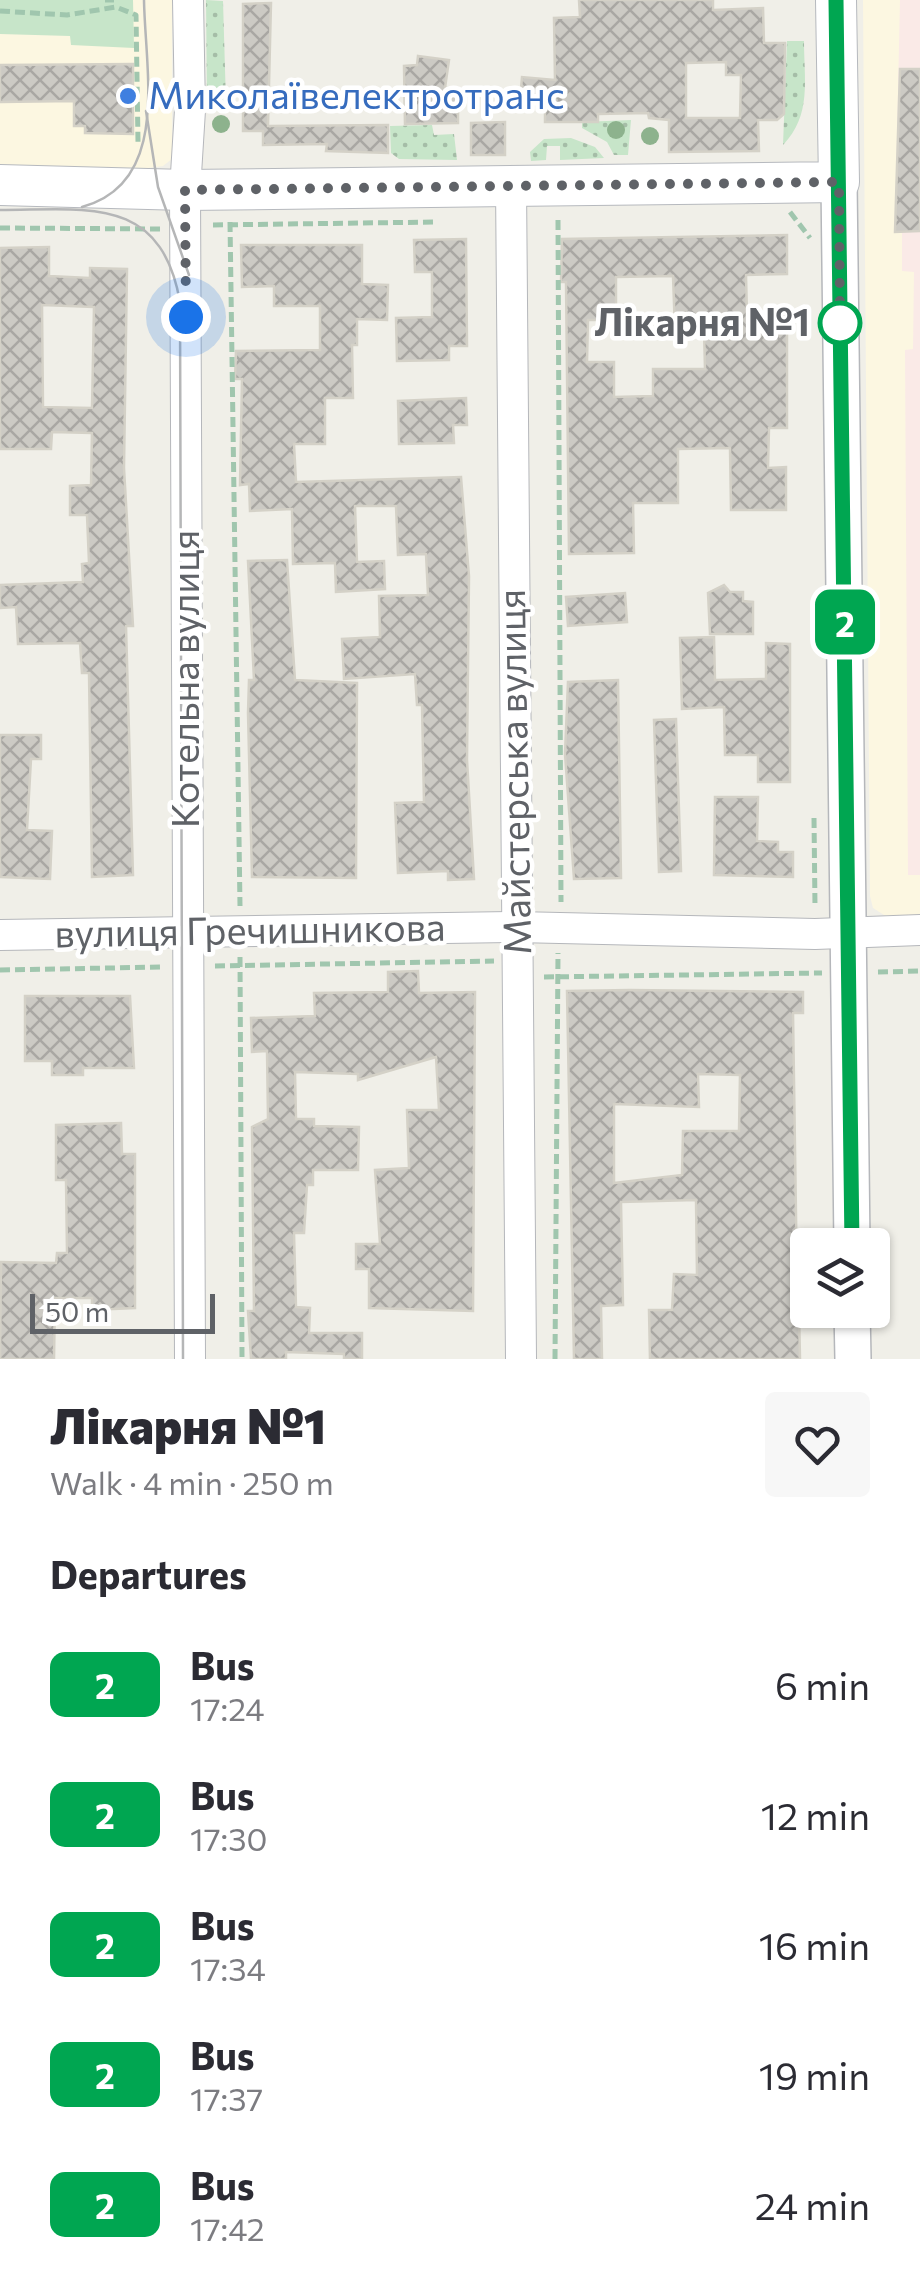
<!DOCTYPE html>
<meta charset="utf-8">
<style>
body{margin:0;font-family:Commissioner,sans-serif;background:#f7f7f7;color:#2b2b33;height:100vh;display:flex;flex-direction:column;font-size:38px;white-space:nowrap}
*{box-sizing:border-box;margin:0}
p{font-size:32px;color:#7c7c81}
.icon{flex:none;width:55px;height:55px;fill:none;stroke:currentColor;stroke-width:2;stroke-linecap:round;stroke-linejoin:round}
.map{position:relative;height:1359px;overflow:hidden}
.drawer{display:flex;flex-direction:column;background:#fff;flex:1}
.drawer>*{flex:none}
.badge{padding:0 20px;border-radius:15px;font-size:35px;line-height:65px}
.buttons{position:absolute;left:790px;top:1228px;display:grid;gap:20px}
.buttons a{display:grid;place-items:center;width:100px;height:100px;border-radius:10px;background:#fff;box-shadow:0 2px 8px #0004;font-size:50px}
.scale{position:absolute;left:30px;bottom:25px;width:185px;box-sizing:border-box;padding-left:10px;border:5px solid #5f6267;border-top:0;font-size:28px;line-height:35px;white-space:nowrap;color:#5f6267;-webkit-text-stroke:8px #fff;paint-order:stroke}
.you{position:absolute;width:50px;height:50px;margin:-25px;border:8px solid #fff;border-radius:50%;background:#1a73e8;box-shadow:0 0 0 15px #1a73e833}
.map>.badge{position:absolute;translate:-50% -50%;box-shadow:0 0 0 5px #fff}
h2{padding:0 50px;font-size:38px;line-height:90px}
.round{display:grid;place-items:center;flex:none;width:105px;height:105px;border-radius:10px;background:#f7f7f7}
.overview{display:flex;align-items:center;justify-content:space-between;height:170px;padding:0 50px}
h1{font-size:48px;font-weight:800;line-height:75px}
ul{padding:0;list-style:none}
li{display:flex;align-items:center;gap:30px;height:130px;padding:0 50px}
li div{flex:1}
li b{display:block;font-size:38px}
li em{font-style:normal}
li .badge{min-width:110px;font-weight:700;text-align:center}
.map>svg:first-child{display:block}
</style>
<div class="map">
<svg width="920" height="1359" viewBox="0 0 920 1359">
<defs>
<pattern id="grass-dots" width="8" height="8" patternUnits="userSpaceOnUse" patternTransform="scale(2.5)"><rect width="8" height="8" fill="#c7e5c9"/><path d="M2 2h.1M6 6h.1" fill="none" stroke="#a5bda7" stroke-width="1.8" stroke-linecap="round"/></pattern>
<pattern id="building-cross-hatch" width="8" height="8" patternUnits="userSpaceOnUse" patternTransform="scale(2.5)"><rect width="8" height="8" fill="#cccac4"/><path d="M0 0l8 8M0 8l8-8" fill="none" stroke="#a9a7a3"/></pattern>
</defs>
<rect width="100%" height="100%" fill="#f0efe8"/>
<g fill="#fcf7e1">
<polygon points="0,0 172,0 172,159 163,166 140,169 0,168"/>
<polygon points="863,0 920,0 920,920 897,921 884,915 873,908 870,896"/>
</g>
<polygon fill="#faeae7" points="900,0 920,0 920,875 908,875 905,350 913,349 914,272 902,271 902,233 895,232"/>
<g fill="url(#grass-dots)">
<polygon points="206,0 223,1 226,103 207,103"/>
<path d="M787 41H804C804 80 812 115 783 145Z"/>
<polygon points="631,120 628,155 614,155 607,142 582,128 582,122"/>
<polygon points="432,125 434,135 454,134 457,160 399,159 391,153 390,126"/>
<polygon points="571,138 595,147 604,158 560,160 560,146 547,146 546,160 531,161 530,152 544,139"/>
</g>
<polygon fill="#c7e5c9" points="0,0 133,0 134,48 71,45 70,36 0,34"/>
<g fill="url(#building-cross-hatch)" stroke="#d4d1c7" stroke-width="2.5" fill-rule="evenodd">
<path d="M579 0H713V10L763 8 764 43H785L784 114 777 120H758L759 151 669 152V120L649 118 648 113 598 114V122H545V103L520 100 522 77 555 80 554 18 580 17ZM726 62V75H741L740 118H686V63Z"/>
<polygon points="271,3 268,126 388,125 388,153 326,151 327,144 263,145 263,131 243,131 243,4"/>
<polygon points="418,56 449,60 445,88 458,88 458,123 405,124 404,66 417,65"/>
<polygon points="133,64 133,134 85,133 85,126 74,126 74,101 0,102 0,65"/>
<polygon points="900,69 920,69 920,231 895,232"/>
<polygon points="505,122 505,155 471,155 471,123"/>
<path d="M787 235V274L746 275 747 315H787V428H769L768 468 786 467V510H731L730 448 678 449V503H633L634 553 569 554 566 282H561L562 239ZM673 276 675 331 704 330 705 369H653V396L614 397V362H587L588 320H616V277Z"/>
<polygon points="466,239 467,346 449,346 449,360 397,361 396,318 432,317 432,272 415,272 414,240"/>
<polygon points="241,245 362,245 362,284 388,285 387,320 357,319 357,345 352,345 353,398 325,398 325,444 294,444 296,482 461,477 469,576 467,760 474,879 448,880 448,871 398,873 395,803 424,802 422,705 417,705 415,674 344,679 342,639 380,637 379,596 428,595 426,554 398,555 396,506 355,506 357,562 384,561 385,589 336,592 335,563 293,564 292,509 250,511 249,484 240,485 242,379 235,379 236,351 320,350 320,306 274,306 274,286 242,287"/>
<path d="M49 247V276L90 278V268L127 269 124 468 133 626H126L133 875 92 877 89 673H82L80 643 18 644 16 607 0 608V585L83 582 82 564 89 563 87 515H70V486L91 485 92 433 52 432 51 449H0V248ZM42 305 94 307 92 408 43 407Z"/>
<polygon points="466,398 467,425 453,425 454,443 399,444 398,401"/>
<polygon points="287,560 295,680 357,683 356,878 252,877 248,713 249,680 254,680 248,561"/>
<polygon points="724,585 730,592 743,592 743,601 753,602 753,634 710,634 708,593"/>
<polygon points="625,593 627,622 568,626 566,597"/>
<polygon points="714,637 715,680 766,679 766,643 790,644 790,782 758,782 758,755 725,755 724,707 682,709 680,638"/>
<polygon points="618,680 621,878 574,879 565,754 568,682"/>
<polygon points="676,719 681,871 659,872 654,720"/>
<polygon points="0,735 41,735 41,759 31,759 27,830 52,831 50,879 0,877"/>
<polygon points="715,797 758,797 757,841 778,842 778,852 793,852 793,877 714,875"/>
<polygon points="418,971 419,993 475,992 473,1311 369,1308 369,1269 356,1269 356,1244 380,1244 375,1170 409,1168 407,1110 439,1110 436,1057 358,1080 358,1074 295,1072 296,1119 314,1119 314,1126 359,1127 358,1170 313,1170 313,1185 307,1185 304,1233 294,1233 296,1307 310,1308 309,1333 362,1333 362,1359 344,1359 344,1354 286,1352 286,1359 251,1359 248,1311 254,1311 252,1127 268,1119 267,1051 252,1052 251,1018 315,1016 314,993 388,992 388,972"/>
<path d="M630 990 803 992V1013H793L797 1282H808V1309L799 1310 800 1359H650L649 1310H672L674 1274 697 1275 696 1200 621 1202 623 1305 601 1306 602 1359H574L567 991ZM698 1074 740 1075 739 1131H683L682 1175 614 1183V1104L699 1107Z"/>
<polygon points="25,996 130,996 134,1068 83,1068 83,1075 52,1075 52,1061 25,1061"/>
<polygon points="121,1123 122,1154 135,1154 135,1308 92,1310 92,1298 55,1298 54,1359 0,1359 1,1262 56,1263 57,1253 67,1253 66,1180 56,1180 56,1125"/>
</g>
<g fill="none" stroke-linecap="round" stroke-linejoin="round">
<g stroke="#b5b7bb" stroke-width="32">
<g id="minor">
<polyline points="188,0 190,110 185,190 190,1359"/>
<polyline points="511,184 521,1359"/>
<polyline points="0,935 517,927 815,934 920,930"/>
</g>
</g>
<g stroke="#b5b7bb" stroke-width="38">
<g id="tertiary">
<polyline points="839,182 852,1245"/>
<polyline points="852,1310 853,1359"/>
</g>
</g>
<g stroke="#b6b9be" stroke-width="42">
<polyline id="secondary" points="0,185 185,190 839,182 836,0"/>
</g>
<g stroke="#a0c6ae" stroke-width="5" stroke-dasharray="10 5" stroke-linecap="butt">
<polyline points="105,0 114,0"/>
<polyline points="0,11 67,15 116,7 136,15 138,142"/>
<polyline points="790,212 810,238"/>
<polyline points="558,220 561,902"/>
<polyline points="230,222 240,906"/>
<polyline points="213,225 437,222"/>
<polyline points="0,228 162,229"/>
<polyline points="814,818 815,907"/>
<polyline points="240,957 242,1359"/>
<polyline points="215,966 494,961"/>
<polyline points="0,970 164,967"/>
<polyline points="878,972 920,971"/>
<polyline points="544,977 822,973"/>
<polyline points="555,1359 558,953"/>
</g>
<use href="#minor" stroke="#fff" stroke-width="30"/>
<use href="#tertiary" stroke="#fff" stroke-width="35"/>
<use href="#secondary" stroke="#fff" stroke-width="40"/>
<g stroke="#b5b6b7" stroke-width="2.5">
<polyline points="146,111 158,187 189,275"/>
<path d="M82 207C171 183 145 71 144 0"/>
<path d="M0 210C86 210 161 194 180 302L183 1359"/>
</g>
</g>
<g fill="#8db28d">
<circle cx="221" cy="124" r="9"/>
<circle cx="616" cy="130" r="9"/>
<circle cx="650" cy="136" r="9"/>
</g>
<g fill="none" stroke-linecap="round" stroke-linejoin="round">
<g stroke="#fff" stroke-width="22">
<polyline id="line" points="836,0 852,1245"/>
</g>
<use href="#line" stroke="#00a651" stroke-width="15"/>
<polyline stroke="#5f6267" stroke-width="10" stroke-dasharray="0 18" points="186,317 185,190 839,182 840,323"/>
</g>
<circle fill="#3f7fe0" stroke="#fff" stroke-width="4" cx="128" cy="96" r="10"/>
<circle fill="#fff" stroke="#00a651" stroke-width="5" cx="840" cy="323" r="20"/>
<g text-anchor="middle" stroke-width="9" stroke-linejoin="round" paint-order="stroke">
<g font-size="38" fill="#366cbe" stroke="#fff" text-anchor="start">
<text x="148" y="109">Миколаївелектротранс</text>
</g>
<g font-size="38" font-weight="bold" fill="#5f6267" stroke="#fff" text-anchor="end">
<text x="810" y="336">Лікарня №1</text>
</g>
<g font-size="38" fill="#5f6267" stroke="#fff">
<text transform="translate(186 679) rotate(-90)" y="13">Котельна вулиця</text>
<text transform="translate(515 772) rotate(-91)" y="13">Майстерська вулиця</text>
<text transform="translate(250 931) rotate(-1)" y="13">вулиця Гречишникова</text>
</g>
</g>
</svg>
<div class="buttons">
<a><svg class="icon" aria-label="layers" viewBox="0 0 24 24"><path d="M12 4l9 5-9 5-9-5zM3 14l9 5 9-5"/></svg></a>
</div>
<div class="scale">50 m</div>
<div class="you" style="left:186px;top:317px"></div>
<b class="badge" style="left:845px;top:622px;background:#00a651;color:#fff">2</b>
</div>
<section class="drawer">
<div class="overview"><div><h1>Лікарня №1</h1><p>Walk · 4 min · 250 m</p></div><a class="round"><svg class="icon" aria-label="heart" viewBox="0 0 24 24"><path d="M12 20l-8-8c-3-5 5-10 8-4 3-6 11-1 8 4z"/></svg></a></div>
<h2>Departures</h2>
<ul>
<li><span class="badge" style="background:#00a651;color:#fff">2</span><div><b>Bus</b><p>17:24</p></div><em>6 min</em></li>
<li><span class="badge" style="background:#00a651;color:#fff">2</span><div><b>Bus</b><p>17:30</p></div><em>12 min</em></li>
<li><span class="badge" style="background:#00a651;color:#fff">2</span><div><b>Bus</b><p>17:34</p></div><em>16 min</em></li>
<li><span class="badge" style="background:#00a651;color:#fff">2</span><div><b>Bus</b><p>17:37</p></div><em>19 min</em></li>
<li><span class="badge" style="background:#00a651;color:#fff">2</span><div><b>Bus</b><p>17:42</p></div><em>24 min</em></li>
</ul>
</section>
